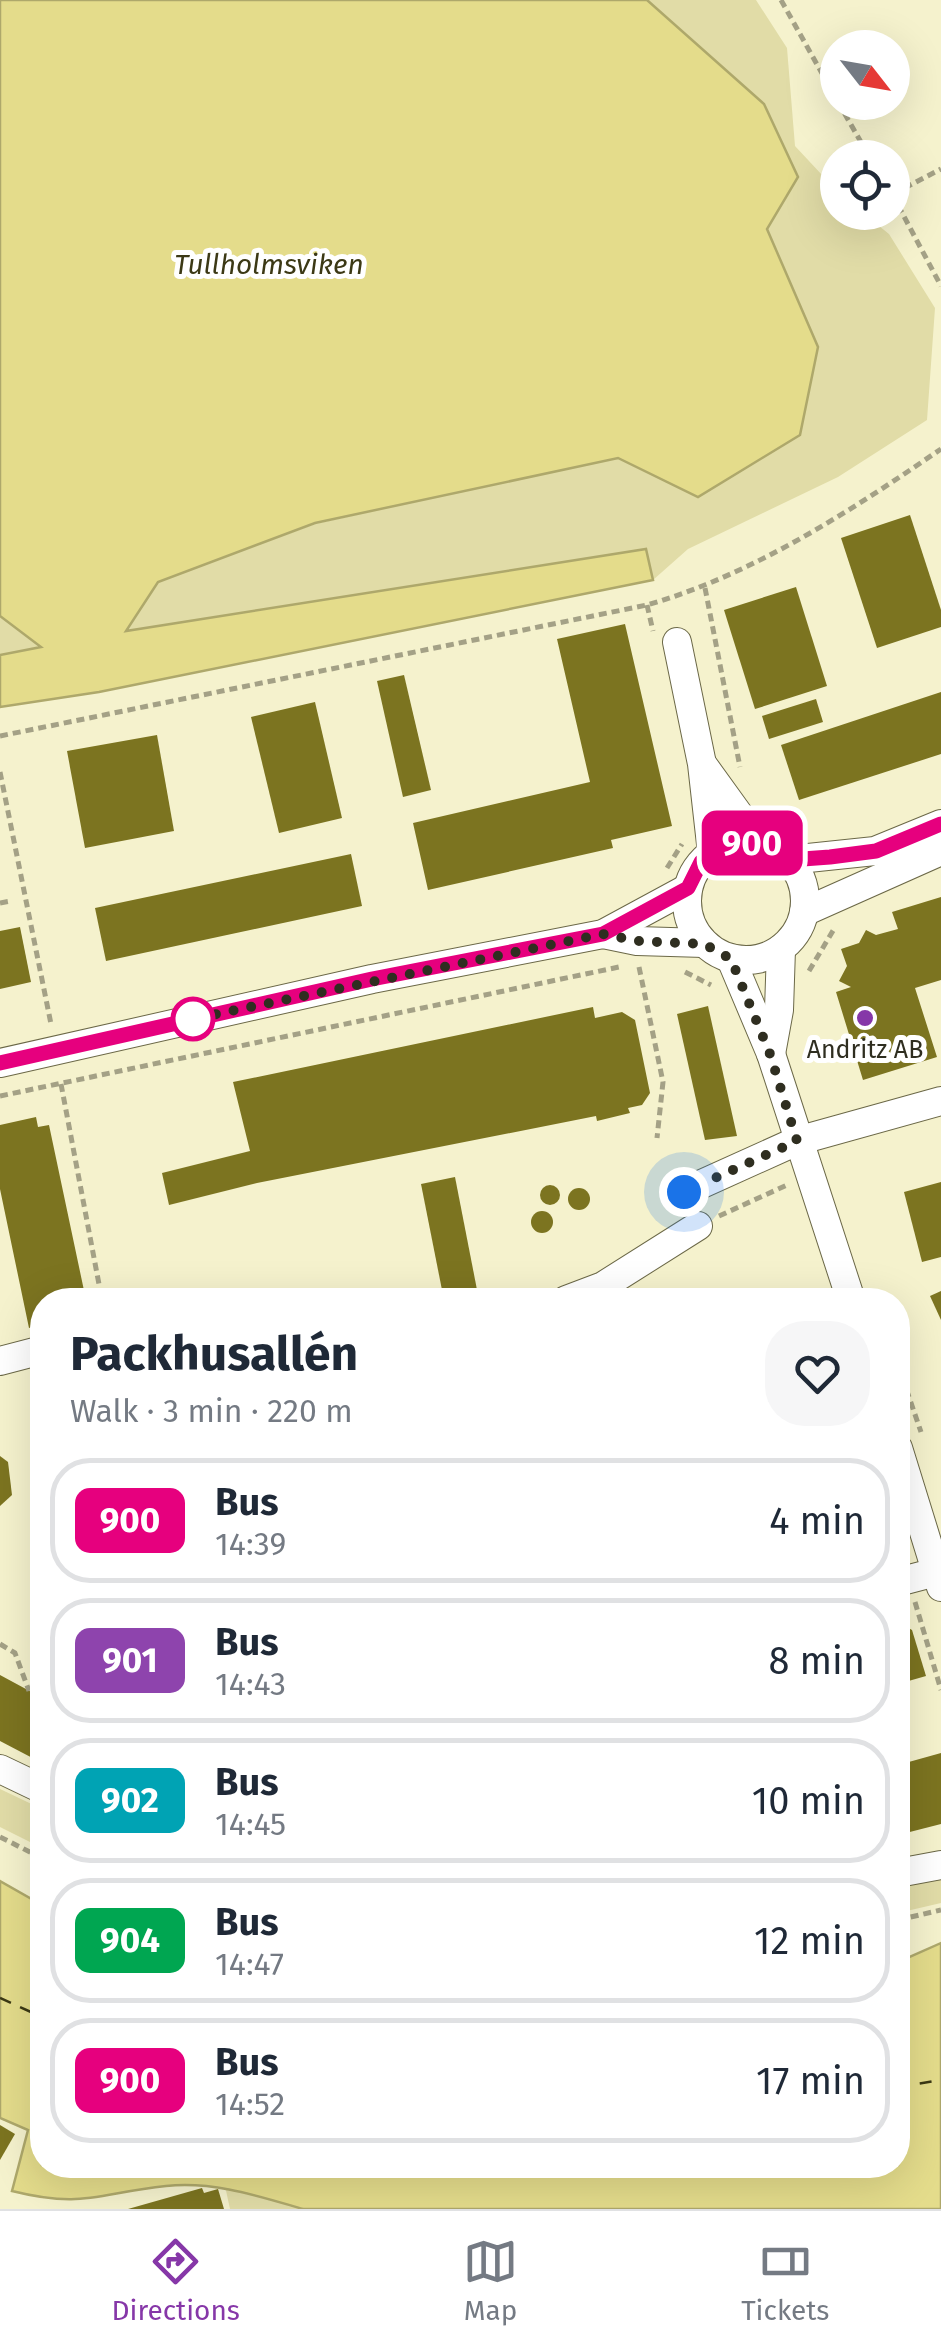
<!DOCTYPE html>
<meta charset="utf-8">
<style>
body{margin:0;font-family:"Fira Sans",sans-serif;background:#f6f6f7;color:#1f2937;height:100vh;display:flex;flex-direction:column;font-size:38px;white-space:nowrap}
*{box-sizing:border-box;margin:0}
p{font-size:32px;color:#747a83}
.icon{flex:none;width:55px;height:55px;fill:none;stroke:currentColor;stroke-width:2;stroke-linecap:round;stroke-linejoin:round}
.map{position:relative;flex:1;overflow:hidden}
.details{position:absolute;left:30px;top:1288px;width:880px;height:890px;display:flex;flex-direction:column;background:#fff;border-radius:40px;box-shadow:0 10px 40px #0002}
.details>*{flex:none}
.badge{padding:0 20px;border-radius:15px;font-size:35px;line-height:65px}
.needle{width:65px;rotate:121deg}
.fabs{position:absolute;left:820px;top:30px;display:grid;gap:20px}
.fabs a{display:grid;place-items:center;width:90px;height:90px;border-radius:50%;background:#fff;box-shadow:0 10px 40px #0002;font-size:50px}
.you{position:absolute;width:50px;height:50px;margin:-25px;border:8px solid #fff;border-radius:50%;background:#1a73e8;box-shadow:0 0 0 15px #1a73e833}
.map>.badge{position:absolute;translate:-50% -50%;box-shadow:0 0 0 5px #fff}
.round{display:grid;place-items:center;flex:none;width:105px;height:105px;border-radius:40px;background:#f6f6f7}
.overview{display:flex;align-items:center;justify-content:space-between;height:170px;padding:0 40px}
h1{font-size:48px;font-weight:700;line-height:75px}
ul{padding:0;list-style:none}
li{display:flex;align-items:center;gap:30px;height:125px;margin:0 20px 15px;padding:0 20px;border:5px solid #e0e1e3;border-radius:40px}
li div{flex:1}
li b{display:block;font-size:38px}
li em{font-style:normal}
li .badge{min-width:110px;font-weight:700;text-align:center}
.menu{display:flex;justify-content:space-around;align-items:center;height:140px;border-top:2px solid #e0e1e3;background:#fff;font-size:28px;color:#747a83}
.menu a{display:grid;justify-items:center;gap:5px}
.menu .current{color:#8637a8}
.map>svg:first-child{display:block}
</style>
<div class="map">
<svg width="941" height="2209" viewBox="0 0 941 2209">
<rect width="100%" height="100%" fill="#f5f2cd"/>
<g fill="#e1dca7">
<polygon points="647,0 756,0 787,48 795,146 837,191 838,212 863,213 889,234 935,308 927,420 838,477 688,549 653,580 645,549 125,632 158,582 315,524 618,457 698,497 818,347 767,229 764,104"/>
<polygon points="0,616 42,647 0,655"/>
<polygon points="0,1789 42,1809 42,1848 0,1827"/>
<polygon points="941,1876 941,1903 898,1913 898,1888"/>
<polygon points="225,2186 303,2209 230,2209"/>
</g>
<g fill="#e4dc8b" stroke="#aea86b" stroke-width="2.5">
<polygon points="0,0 647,0 764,104 798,177 767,229 818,347 800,435 698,497 618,458 315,523 158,582 126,631 646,549 653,580 99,692 0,707 0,655 41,647 0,616"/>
<path d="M0 1881 42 1905V2165H898V1962L941 1943V2209H303C258 2196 214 2181 166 2186 98 2193 84 2209 12 2191L28 2130 0 2118Z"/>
</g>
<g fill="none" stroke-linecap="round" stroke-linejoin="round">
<g stroke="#3c3915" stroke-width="2.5" stroke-dasharray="12 10" stroke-linecap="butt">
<polyline points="0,1998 42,2017"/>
<polyline points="898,2087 941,2080"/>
</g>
</g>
<g fill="#7c7420">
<polygon points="910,515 941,610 941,627 877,648 841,538"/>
<polygon points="796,587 827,686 755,709 724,610"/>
<polygon points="625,624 672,826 611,840 613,848 428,890 413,823 590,782 557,639"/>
<polygon points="404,675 431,790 403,797 377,681"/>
<polygon points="941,692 941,754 799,800 781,745"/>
<polygon points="816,699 823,722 769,739 762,716"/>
<polygon points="315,702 342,818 279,833 251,717"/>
<polygon points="157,735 174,831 85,848 67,751"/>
<polygon points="351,854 362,906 106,961 95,908"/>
<polygon points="941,897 941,980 915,988 937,1057 863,1080 836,992 851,987 839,981 847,966 841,949 859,943 866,930 876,935 898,929 892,912"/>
<polygon points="20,927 31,982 0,989 0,931"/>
<polygon points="708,1006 737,1136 705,1140 677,1014"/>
<polygon points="593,1007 595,1018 622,1012 635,1020 650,1093 642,1105 628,1108 630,1113 597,1121 596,1116 257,1183 169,1205 162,1173 250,1151 233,1082"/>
<polygon points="36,1117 38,1127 49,1125 86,1300 42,1300 42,1325 29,1328 0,1189 0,1125"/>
<polygon points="455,1177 479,1300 444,1300 421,1184"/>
<polygon points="941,1182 941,1257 922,1262 904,1192"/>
<circle cx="550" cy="1195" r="10"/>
<circle cx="579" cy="1199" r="11"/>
<circle cx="542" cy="1222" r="11"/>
<polygon points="941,1291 941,1320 930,1296"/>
<polygon points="0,1456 8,1462 12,1495 0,1506"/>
<polygon points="898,1622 912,1630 926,1676 898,1684"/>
<polygon points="40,1674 42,1674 42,1763 0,1741 0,1675 37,1695"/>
<polygon points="941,1753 941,1824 898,1835 898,1765"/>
<polygon points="0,2125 15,2134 0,2160"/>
<polygon points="202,2188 204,2193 218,2189 224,2209 128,2209"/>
</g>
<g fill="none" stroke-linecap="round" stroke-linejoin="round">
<g stroke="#6b6847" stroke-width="30">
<g id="minor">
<polyline points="677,642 702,764 712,853"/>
<polyline points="703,765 760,844"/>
<circle cx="746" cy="901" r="59"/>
<polyline points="789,860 875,851 941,824"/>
<polyline points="804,912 941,851"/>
<polyline points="603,934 637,941 704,943"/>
<polyline points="731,959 771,1054 851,1300"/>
<polyline points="771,1054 779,1010 781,949"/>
<polyline points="0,1063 372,979 603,934 688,888"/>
<polyline points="684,1192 797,1141 941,1101"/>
<polyline points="566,1300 603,1286 698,1226"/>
<polyline points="0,1361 42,1350"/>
<polyline points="898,1448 941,1587"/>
<polyline points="898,1582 936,1572"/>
<polyline points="0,1769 42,1789"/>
<polyline points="898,1873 941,1865"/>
</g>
</g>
<g stroke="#a4a186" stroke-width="5" stroke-dasharray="8 5" stroke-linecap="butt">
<polyline points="781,0 838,102"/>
<polyline points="838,102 870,158"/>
<polyline points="892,194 941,286"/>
<polyline points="893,194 941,169"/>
<polyline points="705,588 740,767"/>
<polyline points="647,605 653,631"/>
<path d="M0 736 647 605C754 574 849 512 941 449"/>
<polyline points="0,772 51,1024"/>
<polyline points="667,868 682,844"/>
<polyline points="0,903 11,901"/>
<polyline points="639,967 663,1082 657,1138"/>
<polyline points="809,971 834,929"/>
<polyline points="685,972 711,985"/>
<polyline points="61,1084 102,1300"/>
<polyline points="0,1096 619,967"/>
<polyline points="719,1216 787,1185"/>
<polyline points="898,1365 921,1432"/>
<polyline points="915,1602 941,1690"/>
<polyline points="0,1644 15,1653 29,1691"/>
<polyline points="0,1837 42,1858"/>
<polyline points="898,1920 941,1910"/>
</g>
<use href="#minor" stroke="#fff" stroke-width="28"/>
</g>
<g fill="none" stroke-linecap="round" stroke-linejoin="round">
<g stroke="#fff" stroke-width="22">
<polyline id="line" points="0,1063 372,979 603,934 688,888 701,862 727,845 760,844 789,860 830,857 876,851 941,824"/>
</g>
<use href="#line" stroke="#e6007e" stroke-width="15"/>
<polyline stroke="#2f2e20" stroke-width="10" stroke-dasharray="0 18" points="193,1019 178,1022 603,934 637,941 704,944 731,959 770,1054 797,1141 684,1192"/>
</g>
<circle fill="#8637a8" stroke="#fff" stroke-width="4" cx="865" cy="1018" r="10"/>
<circle fill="#fff" stroke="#e6007e" stroke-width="5" cx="193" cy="1019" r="20"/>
<g text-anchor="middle" stroke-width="10" stroke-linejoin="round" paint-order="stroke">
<g font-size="25" fill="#2f2e20" stroke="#fff">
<text x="865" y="1058">Andritz AB</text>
</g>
<g font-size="28" font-style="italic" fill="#3c3915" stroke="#fff">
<text x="269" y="274">Tullholmsviken</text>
</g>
</g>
</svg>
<div class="fabs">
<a><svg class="needle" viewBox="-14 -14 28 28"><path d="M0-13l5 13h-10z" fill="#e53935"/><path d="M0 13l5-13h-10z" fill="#747a83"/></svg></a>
<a><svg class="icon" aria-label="locate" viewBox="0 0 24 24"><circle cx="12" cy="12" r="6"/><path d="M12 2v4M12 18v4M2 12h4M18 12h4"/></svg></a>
</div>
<div class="you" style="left:684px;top:1192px"></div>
<b class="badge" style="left:752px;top:843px;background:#e6007e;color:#fff">900</b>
<section class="details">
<div class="overview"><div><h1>Packhusallén</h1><p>Walk · 3 min · 220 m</p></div><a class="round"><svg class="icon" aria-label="heart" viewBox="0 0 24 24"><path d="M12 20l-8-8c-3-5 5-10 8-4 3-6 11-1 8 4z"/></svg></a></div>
<ul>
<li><span class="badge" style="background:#e6007e;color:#fff">900</span><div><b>Bus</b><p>14:39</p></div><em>4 min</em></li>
<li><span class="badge" style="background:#8e44ad;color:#fff">901</span><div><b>Bus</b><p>14:43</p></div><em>8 min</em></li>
<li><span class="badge" style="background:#00a3b4;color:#fff">902</span><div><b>Bus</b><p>14:45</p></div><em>10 min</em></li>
<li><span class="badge" style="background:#00a651;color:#fff">904</span><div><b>Bus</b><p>14:47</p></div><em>12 min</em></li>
<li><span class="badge" style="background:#e6007e;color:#fff">900</span><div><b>Bus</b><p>14:52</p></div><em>17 min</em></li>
</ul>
</section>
</div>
<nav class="menu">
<a class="current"><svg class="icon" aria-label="directions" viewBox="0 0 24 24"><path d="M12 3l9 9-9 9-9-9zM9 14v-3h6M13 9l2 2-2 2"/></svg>Directions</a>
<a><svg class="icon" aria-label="map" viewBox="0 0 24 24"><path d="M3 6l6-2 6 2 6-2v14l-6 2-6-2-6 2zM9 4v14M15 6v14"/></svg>Map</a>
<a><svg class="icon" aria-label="tickets" viewBox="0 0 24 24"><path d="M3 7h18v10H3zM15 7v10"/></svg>Tickets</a>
</nav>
